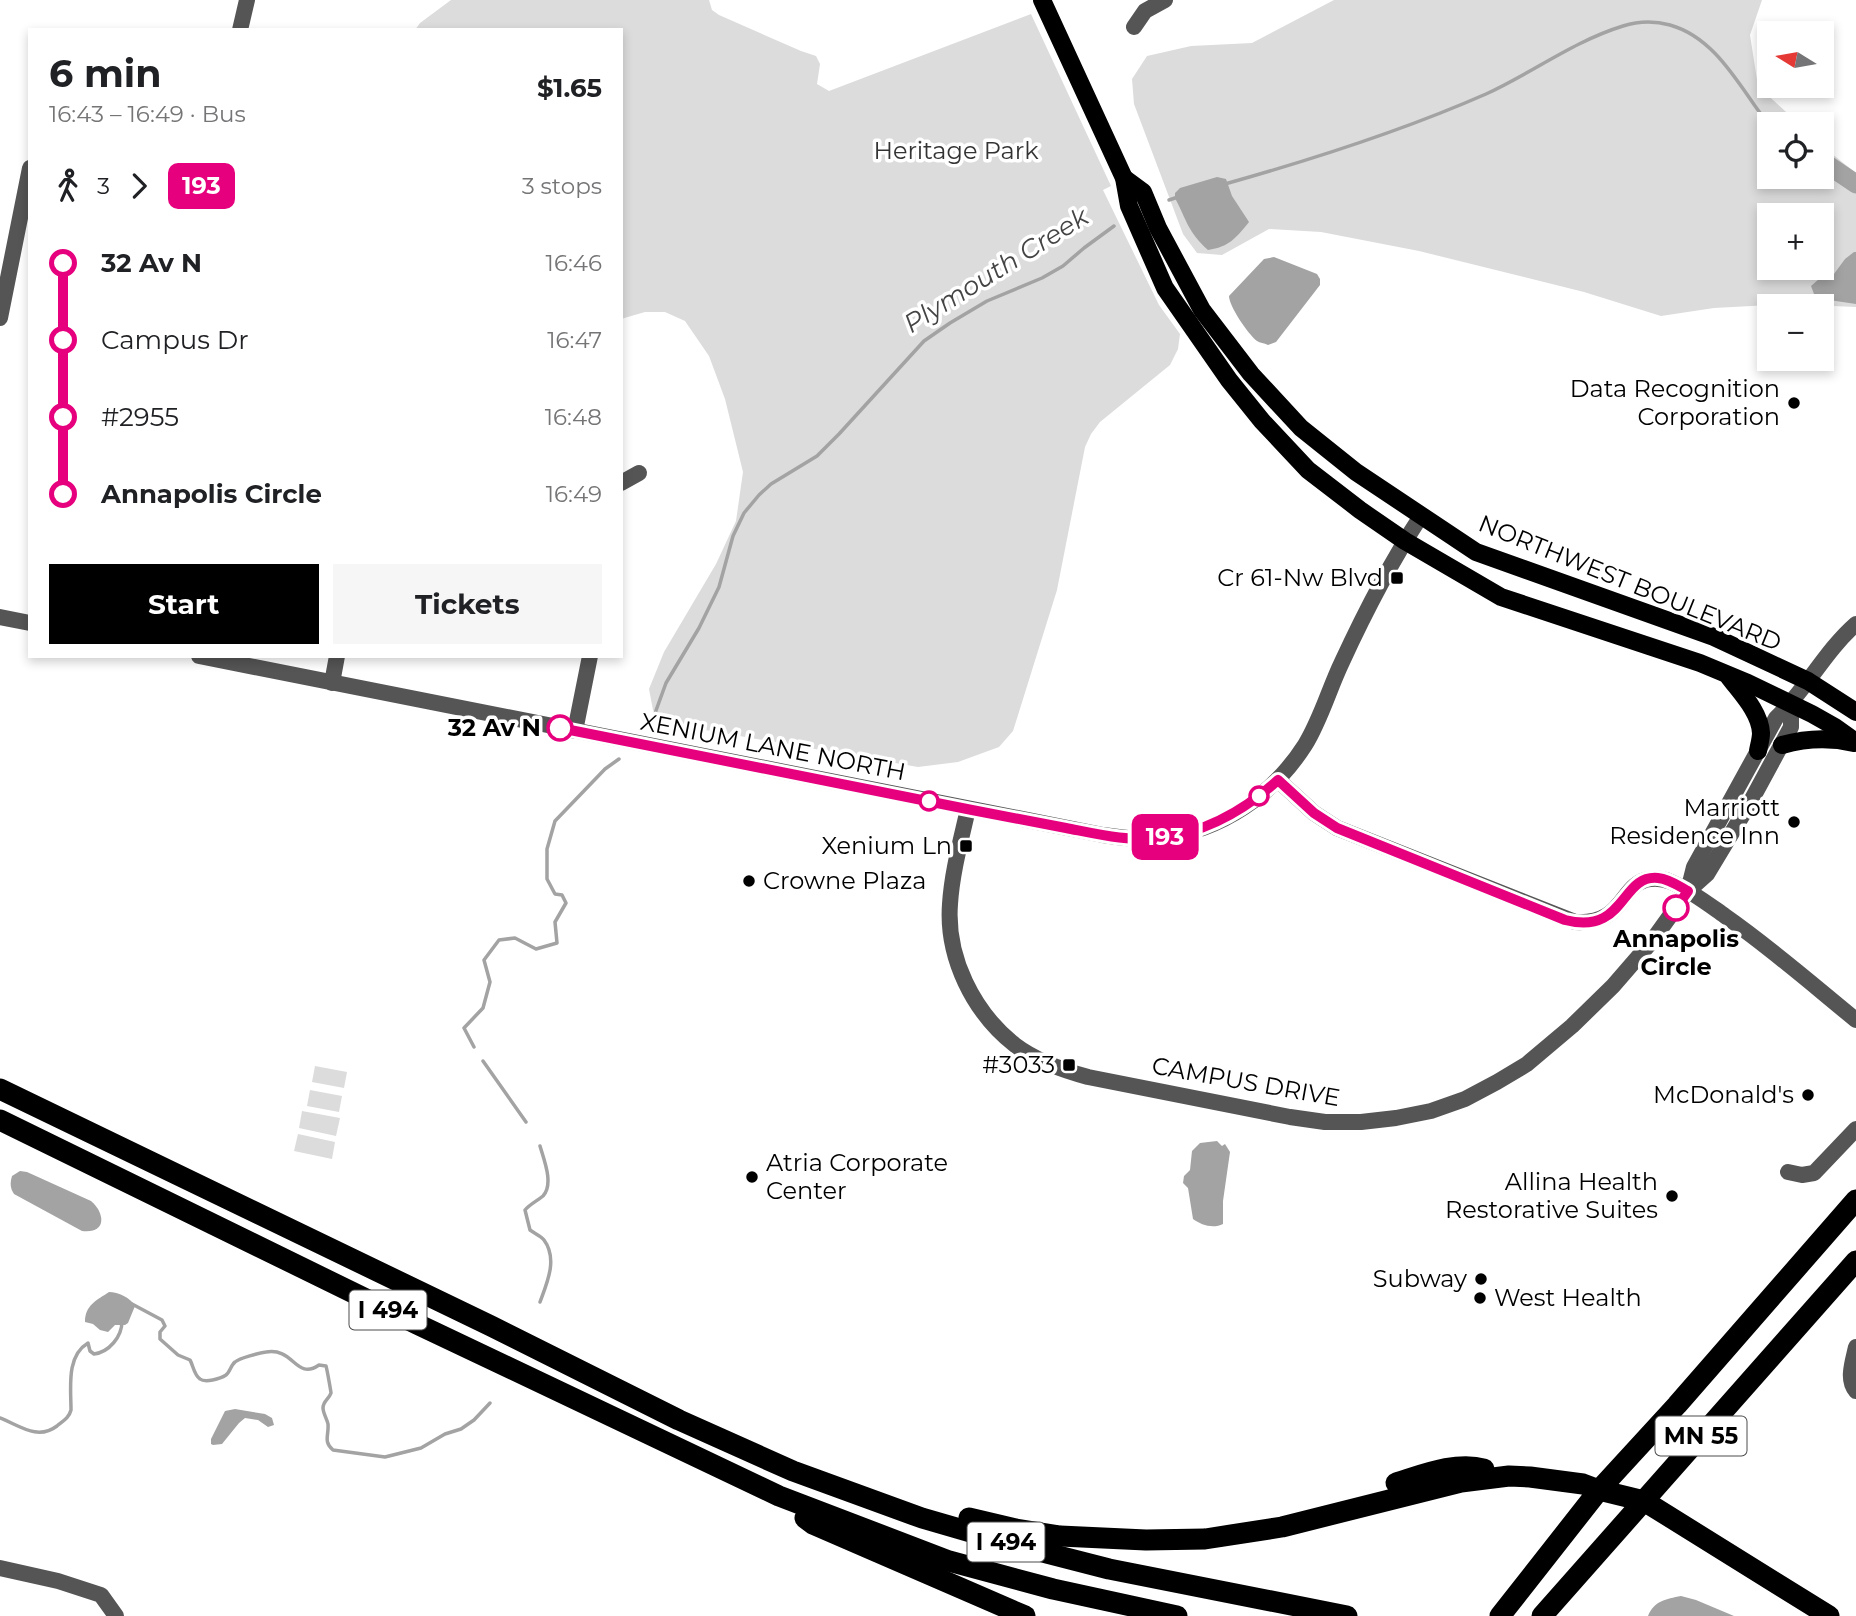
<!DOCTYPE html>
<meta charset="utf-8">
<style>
body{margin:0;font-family:Montserrat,sans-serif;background:#f6f6f6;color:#202124;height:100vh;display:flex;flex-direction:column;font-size:26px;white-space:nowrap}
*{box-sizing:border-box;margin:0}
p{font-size:23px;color:#757577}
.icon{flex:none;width:38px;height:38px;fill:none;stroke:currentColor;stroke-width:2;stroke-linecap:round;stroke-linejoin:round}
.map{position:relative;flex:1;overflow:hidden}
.drawer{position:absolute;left:28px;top:28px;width:595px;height:630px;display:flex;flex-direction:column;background:#fff;border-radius:0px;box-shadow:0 4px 10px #0003}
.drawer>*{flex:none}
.badge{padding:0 14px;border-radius:10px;font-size:24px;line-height:46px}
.needle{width:46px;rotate:281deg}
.controls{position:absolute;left:1757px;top:21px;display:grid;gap:14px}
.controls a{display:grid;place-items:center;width:77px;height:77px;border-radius:0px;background:#fff;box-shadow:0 4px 10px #0003;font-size:35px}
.map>.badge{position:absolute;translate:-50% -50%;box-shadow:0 0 0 4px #fff}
.legs{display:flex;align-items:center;gap:10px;height:77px;padding:0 21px;font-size:23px}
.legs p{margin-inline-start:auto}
.head{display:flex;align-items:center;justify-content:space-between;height:119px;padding:0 21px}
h1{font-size:38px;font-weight:700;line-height:52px}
.cta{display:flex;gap:14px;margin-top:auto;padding:14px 21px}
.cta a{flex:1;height:80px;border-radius:0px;background:#000;color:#fff;font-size:28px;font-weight:700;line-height:80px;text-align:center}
.cta a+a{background:#f6f6f6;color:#202124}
ul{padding:0 21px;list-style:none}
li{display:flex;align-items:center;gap:24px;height:77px;font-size:26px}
li i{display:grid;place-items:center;width:10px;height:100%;margin:0 9px;background:currentColor}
li i::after{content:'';width:18px;height:18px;margin:-9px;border:5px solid;border-radius:50%;background:#fff}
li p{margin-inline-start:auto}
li:first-child i{background:linear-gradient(#0000 50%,currentColor 0)}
li:last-child i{background:linear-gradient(currentColor 50%,#0000 0)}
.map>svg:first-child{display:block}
</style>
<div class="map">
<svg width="1856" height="1616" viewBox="0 0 1856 1616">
<rect width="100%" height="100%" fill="#fff"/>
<g fill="#dcdcdc" fill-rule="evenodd">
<polygon points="451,0 709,0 712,10 719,15 801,51 816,56 820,64 817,84 829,91 1031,14 1111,186 1103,190 1159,305 1180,334 1178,349 1170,365 1100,422 1091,434 1085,447 1057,590 1013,731 999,747 958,762 918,767 665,723 653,710 649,689 664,652 716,564 736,521 743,472 725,399 709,356 685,321 665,312 645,312 621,319 621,30 415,30 420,23"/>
<path d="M1334 0H1762L1750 35 1758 86 1799 124H1769V177H1822V146L1856 173V307L1787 304 1714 308 1661 316 1584 292 1419 251 1321 232 1269 229 1222 255 1197 253 1183 234 1134 104 1132 79 1147 56 1191 46 1252 43ZM1769 215H1822V268H1769Z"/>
<polygon points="315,1066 347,1072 344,1088 312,1082"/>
<polygon points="310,1090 342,1096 339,1112 307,1106"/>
<polygon points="302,1111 340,1118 336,1136 299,1128"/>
<polygon points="298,1134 335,1142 332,1159 294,1151"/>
</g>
<g fill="#a3a3a3">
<path d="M1217 177 1226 179 1232 196 1249 222C1236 238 1229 247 1208 250 1188 232 1187 221 1175 198V193L1180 188Z"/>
<polygon points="1854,252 1856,252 1856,304 1829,300 1814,294 1811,286 1819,279 1834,274 1845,259"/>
<path d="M1274 257 1317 274 1320 279V285L1276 342 1268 345C1264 343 1260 343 1257 341 1248 334 1229 306 1229 296L1264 259Z"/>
<path d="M1217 1141 1222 1146 1225 1144 1230 1152 1223 1201V1224C1213 1229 1201 1225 1193 1219L1188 1188 1183 1183 1184 1176 1190 1170 1192 1151 1200 1143Z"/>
<path d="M20 1171 27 1172 91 1201C106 1214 106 1234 82 1231L14 1194C10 1188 10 1183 12 1176Z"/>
<path d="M109 1292C118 1292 131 1298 135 1306L128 1323 125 1325H115L108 1332 100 1330 93 1324 85 1322C85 1305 97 1300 109 1292Z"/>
<polygon points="235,1409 265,1414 272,1418 274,1425 268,1427 258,1420 245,1418 239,1423 222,1444 213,1445 211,1444 211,1439 225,1411"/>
<path d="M1681 1596 1696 1600 1734 1616H1648C1654 1601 1666 1599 1681 1596Z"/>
</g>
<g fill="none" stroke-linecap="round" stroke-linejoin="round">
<g stroke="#a3a3a3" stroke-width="3.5">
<path d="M1225 184C1314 159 1402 131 1486 94 1532 73 1574 41 1623 26 1639 21 1655 21 1670 25 1716 38 1739 86 1766 121L1770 124"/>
<polyline points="1169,200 1178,197"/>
<polyline points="645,728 654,716 666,683 699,628 719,587 733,536 744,513 759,495 771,484 817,456 839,434 924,341 950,323 987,301 1042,278 1063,266 1084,248 1114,226"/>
<polyline points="474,1047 464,1028 483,1008 490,982 484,960 499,940 515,938 536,949 557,943 555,922 566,903 562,895 555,894 547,879 547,849 555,821 605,769 619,759"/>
<polyline points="483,1061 526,1122"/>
<path d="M540 1302C547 1283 558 1259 544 1240 541 1236 534 1233 530 1230L525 1210C530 1204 537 1201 543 1196 554 1184 544 1160 540 1146"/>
<path d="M132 1304 162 1320 165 1326 160 1332V1339L178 1355 190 1360C193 1365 194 1375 200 1379 205 1383 220 1379 226 1375 230 1372 231 1365 235 1362 240 1358 259 1353 266 1352 294 1347 296 1381 319 1365L326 1366C327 1369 331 1392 331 1393 329 1399 323 1401 323 1408 323 1413 327 1419 328 1424 329 1436 323 1441 333 1450L385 1457 421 1448 445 1434 461 1429 474 1420 490 1403"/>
<path d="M0 1418C19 1425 37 1441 57 1426 63 1421 69 1418 71 1410 71 1388 66 1356 88 1343L90 1351 94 1354C109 1352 122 1337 122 1321"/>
</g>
<polyline stroke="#a3a3a3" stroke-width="19" points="1822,161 1856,184"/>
<g stroke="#555" stroke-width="16">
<polyline points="1134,27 1145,11 1165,0"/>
<polyline points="240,30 247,0"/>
<polyline points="0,318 30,168"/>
<polyline points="621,483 639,473"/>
<polyline points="0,617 30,623"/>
<path d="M199 656 1103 835C1122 838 1142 840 1161 838 1221 831 1273 795 1305 745 1321 719 1329 689 1342 662 1365 612 1391 562 1421 516"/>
<polyline points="332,683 337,656"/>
<polyline points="575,731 590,656"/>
<path d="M1278 780 1314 813 1337 828 1575 922C1626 925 1619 883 1650 879 1657 878 1664 879 1671 882 1690 890 1708 904 1725 916 1771 948 1813 985 1856 1020"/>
<path d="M968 809C961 840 952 872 950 904 946 957 973 1012 1015 1045 1036 1061 1062 1070 1088 1077L1290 1117 1325 1122H1361L1396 1118 1431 1111 1465 1099 1497 1082 1527 1064 1572 1026 1613 986 1652 941 1688 891 1707 874 1751 801 1791 727V704"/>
<path d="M1688 891 1694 867 1776 718C1806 690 1825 651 1856 624"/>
<polyline points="1788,1172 1802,1175 1814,1173 1856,1129"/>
<path d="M1856 1347C1853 1361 1846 1380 1856 1391"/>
<polyline points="0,1568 58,1581 101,1595 116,1616"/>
</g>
<g stroke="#000" stroke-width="18">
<polyline points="1042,0 1124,178 1129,206 1165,288 1229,380 1262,421 1308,470 1360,510 1405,541 1501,597 1700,663 1748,683 1812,714 1835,727 1856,742"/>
<polyline points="1124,178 1143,192 1158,228 1202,310 1251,374 1301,428 1356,472 1476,552 1714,637 1808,681 1856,712"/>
<path d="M1729 677C1741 693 1760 712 1761 733 1761 739 1759 745 1758 751"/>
<path d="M1782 745C1807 738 1829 737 1854 743"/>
</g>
<g stroke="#000" stroke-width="21">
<polyline points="0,1089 491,1326 679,1420 793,1471 922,1518 1015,1545 1109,1569 1347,1616"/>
<polyline points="0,1120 417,1324 779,1496 949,1561 1053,1589 1177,1616"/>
<path d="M1396 1483C1422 1475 1456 1461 1484 1469"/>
<polyline points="805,1518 813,1524 1025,1616"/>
<polyline points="969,1518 1016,1529 1060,1536 1146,1540 1205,1539 1282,1527 1461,1482 1509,1476 1530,1477 1583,1484 1599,1490 1644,1501 1829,1616"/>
<polyline points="1500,1616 1599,1490 1677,1405 1856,1200"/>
<polyline points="1542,1616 1856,1261"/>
</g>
</g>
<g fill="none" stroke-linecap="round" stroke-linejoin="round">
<g stroke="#fff" stroke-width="16">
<path id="line-1" d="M560 728C698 755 835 783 972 810 1004 816 1035 822 1066 828 1097 834 1129 842 1161 838 1206 832 1245 810 1278 780L1314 813 1337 828 1565 920C1626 936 1620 874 1658 878 1669 879 1679 886 1688 891L1676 908"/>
</g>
<use href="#line-1" stroke="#e6007e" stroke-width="10"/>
</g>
<g fill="#000" stroke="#fff" stroke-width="2.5">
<circle cx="1794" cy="403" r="7"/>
<rect x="1390" y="571" width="14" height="14" rx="3.5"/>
<circle cx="1794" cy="822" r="7"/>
<rect x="959" y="839" width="14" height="14" rx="3.5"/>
<circle cx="749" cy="881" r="7"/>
<rect x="1062" y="1058" width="14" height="14" rx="3.5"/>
<circle cx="1808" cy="1095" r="7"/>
<circle cx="752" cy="1177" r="7"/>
<circle cx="1672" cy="1196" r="7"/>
<circle cx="1481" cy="1279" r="7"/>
<circle cx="1480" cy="1298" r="7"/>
</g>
<g fill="#fff" stroke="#e6007e" stroke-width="3.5">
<circle cx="560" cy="728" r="12"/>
<circle cx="1259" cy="796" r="9"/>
<circle cx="929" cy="801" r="9"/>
<circle cx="1676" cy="908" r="12"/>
</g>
<g text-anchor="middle" stroke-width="7" stroke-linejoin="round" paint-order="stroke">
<g fill="#fff" stroke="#4c4c4c" stroke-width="2">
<rect x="349.5" y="1290.5" width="77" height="39" rx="5"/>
<rect x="1655.5" y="1416.5" width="91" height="39" rx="5"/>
<rect x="967.5" y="1522.5" width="77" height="39" rx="5"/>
</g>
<g font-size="23" font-weight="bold" fill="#000">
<text x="388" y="1318">I 494</text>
<text x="1701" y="1444">MN 55</text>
<text x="1006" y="1550">I 494</text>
</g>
<g font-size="24" fill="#333" stroke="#fff">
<text x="956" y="159">Heritage Park</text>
</g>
<g font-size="24" fill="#000" stroke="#fff" text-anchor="end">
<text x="1780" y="397">Data Recognition<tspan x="1780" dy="28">Corporation</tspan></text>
<text x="1383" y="586">Cr 61-Nw Blvd</text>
<text x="1780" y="816">Marriott<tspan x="1780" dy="28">Residence Inn</tspan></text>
<text x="952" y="854">Xenium Ln</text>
<text x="763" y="889" text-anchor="start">Crowne Plaza</text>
<text x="1055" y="1073">#3033</text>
<text x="1794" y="1103">McDonald's</text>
<text x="766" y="1171" text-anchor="start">Atria Corporate<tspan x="766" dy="28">Center</tspan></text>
<text x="1658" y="1190">Allina Health<tspan x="1658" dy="28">Restorative Suites</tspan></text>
<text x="1467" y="1287">Subway</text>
<text x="1494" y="1306" text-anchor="start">West Health</text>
</g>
<g font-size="24" fill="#000" stroke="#fff">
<text transform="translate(1630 583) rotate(22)" y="8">NORTHWEST BOULEVARD</text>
<text transform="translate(773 747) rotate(11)" y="8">XENIUM LANE NORTH</text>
<text transform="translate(1246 1082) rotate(10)" y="8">CAMPUS DRIVE</text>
</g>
<g font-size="24" font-weight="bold" fill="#000" stroke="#fff" text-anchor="end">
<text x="541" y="736">32 Av N</text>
<text x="1676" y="947" text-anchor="middle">Annapolis<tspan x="1676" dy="28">Circle</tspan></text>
</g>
<g font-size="26" font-style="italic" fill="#444" stroke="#fff">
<text transform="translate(996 270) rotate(-32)" y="9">Plymouth Creek</text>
</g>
</g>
</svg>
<div class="controls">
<a><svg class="needle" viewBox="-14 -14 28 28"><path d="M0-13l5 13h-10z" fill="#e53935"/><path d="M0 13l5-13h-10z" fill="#757577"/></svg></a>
<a><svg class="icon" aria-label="locate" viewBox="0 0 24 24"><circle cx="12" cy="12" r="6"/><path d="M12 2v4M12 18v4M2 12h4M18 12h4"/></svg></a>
<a>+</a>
<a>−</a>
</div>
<b class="badge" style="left:1165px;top:837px;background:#e6007e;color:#fff">193</b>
<section class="drawer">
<div class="head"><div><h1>6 min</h1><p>16:43 – 16:49 · Bus</p></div><b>$1.65</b></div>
<div class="legs"><svg class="icon" aria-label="walk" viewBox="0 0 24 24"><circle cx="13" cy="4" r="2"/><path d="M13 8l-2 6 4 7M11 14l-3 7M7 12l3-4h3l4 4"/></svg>3<svg class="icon" aria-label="forward" viewBox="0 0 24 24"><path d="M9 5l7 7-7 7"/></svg><b class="badge" style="background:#e6007e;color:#fff">193</b><p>3 stops</p></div>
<ul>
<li><i style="color:#e6007e"></i><b>32 Av N</b><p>16:46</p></li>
<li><i style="color:#e6007e"></i><span>Campus Dr</span><p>16:47</p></li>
<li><i style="color:#e6007e"></i><span>#2955</span><p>16:48</p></li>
<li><i style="color:#e6007e"></i><b>Annapolis Circle</b><p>16:49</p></li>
</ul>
<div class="cta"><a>Start</a><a>Tickets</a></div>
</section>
</div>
